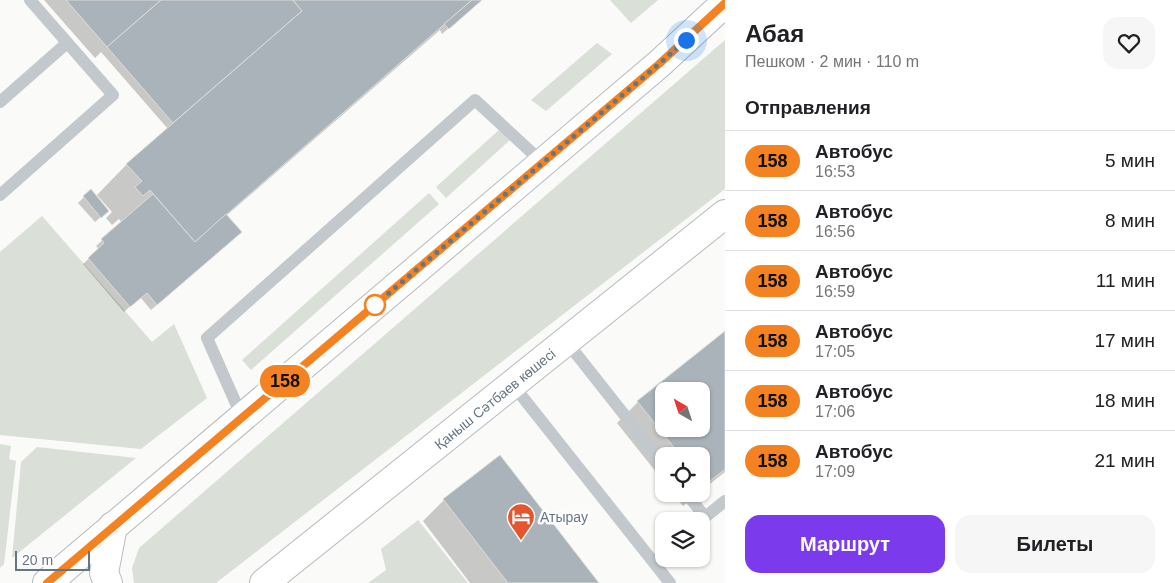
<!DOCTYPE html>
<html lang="ru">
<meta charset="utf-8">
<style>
body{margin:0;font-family:Helvetica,sans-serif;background:#f6f6f6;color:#202124;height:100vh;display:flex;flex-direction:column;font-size:19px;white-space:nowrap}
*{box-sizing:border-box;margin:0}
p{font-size:16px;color:#757577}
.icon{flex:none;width:28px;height:28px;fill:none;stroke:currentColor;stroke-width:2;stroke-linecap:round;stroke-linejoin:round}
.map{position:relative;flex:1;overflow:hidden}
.panel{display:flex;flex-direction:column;background:#fff;width:450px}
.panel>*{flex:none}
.badge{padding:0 10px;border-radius:16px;font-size:18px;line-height:32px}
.needle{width:32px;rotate:321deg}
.buttons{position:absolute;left:655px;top:382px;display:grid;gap:10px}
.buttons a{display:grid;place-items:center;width:55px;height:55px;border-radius:10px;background:#fff;box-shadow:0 1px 4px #0004;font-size:25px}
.scale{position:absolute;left:15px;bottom:12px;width:75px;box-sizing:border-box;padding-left:5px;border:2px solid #657683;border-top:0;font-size:14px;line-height:18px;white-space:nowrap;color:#657683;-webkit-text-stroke:4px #fff;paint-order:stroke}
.you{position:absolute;width:25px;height:25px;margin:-12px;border:4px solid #fff;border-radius:50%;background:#1a73e8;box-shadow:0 0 0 8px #1a73e833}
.map>.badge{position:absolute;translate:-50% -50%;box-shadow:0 0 0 2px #fff}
h2{padding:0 20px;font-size:19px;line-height:45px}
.round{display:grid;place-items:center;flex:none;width:52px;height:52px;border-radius:15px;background:#f6f6f6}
.headline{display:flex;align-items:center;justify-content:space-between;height:85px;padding:0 20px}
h1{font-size:24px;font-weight:800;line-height:38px}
.action{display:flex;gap:10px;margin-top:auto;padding:10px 20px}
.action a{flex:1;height:58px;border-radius:15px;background:#7c3aed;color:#fff;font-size:20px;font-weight:800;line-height:58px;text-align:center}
.action a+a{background:#f6f6f6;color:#202124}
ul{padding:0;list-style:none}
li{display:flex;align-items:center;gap:15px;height:60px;padding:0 20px;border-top:1px solid #e0e0e0}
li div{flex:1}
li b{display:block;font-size:19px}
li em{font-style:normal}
li .badge{min-width:55px;font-weight:700;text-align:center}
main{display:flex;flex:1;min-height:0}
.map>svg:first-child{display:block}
</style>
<main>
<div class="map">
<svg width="725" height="583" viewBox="0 0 725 583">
<rect width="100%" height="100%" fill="#fafaf8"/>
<g fill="#dadfd7">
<polygon points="610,0 658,0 631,23"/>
<polygon points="725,40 725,189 216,583 134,583 132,568 139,548"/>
<polygon points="597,43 612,54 546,111 531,100"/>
<polygon points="500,129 510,140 446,198 436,187"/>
<polygon points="429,193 439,204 251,370 242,360"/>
<polygon points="42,216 152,342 174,324 207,398 141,449 0,435 0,252"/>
<polygon points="0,444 11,446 9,459 16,461 4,564 0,568"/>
<polygon points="37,447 136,458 12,558 21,462"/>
<polygon points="418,520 468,583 368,583 386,570 381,549"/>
</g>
<g fill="#0003" fill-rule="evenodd">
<polygon points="44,0 481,0 442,34 440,30 226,216 234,238 151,310 140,297 124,312 83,264 99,249 96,246 122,223 119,219 112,225 106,218 112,212 97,195 127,164 168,129 101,52 95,58"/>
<polygon points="90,191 102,216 95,222 78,203"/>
<path d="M725 333V472L701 491V456H664V482L617 423 638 402ZM664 391H701V429H664Z"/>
<polygon points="673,494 698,494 683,506"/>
<polygon points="444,500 598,583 470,583 423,521"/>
</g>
<g fill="#aab3b9" stroke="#dcdcda" fill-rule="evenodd">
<polygon points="66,0 161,0 107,47"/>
<polygon points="161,0 293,0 302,11 173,123 107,47"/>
<polygon points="293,0 472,0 195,242 150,190 143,196 135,187 142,181 126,164 302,11"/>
<polygon points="472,0 482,0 449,29 444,24"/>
<polygon points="91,189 109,211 101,218 83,196"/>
<polygon points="153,194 195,242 226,214 242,232 157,305 147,293 130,307 88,258 104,243 101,239"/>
<path d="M725 331V469L704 486 701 482V456H681L637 401ZM664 391H701V429H664Z"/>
<polygon points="500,455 599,583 508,583 443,499"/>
</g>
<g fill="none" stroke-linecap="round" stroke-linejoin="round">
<g stroke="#b5babe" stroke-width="30">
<g id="primary">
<polyline points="47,583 659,64 725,3"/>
<polyline points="108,583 104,573 113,526"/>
<path d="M264 583C418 460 571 337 725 214"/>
</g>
</g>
<g stroke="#c3c8cc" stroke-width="12">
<polyline points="0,102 67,43"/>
<polyline points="0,195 113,95 30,0"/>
<polyline points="566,341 664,465"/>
<polyline points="513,385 670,583"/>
<polyline points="242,417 207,338 475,100 543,163"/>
<polyline points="687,494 705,517 725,501"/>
</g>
<use href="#primary" stroke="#fff" stroke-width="28"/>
</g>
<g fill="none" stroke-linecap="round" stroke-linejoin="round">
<g stroke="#fff" stroke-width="11">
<polyline id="line" points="47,583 659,64 725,3"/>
</g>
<use href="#line" stroke="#f58220" stroke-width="8"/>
<polyline stroke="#657683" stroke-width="5" stroke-dasharray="0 9" points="375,305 659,64 686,40"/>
</g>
<defs>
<g id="hotel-pin" transform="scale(1.4375)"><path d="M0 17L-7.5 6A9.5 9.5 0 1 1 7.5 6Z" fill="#e4572e" stroke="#fff"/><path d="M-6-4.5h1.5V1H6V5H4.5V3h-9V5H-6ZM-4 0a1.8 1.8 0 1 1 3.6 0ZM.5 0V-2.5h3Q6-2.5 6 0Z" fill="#fff"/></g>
</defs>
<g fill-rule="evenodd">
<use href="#hotel-pin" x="521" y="517"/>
</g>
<circle fill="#fff" stroke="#f58220" stroke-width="2.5" cx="375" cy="305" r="10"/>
<g text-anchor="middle" stroke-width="5" stroke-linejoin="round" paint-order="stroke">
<g font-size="14" fill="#657683" stroke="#fff">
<text transform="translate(495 399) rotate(-39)" y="5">Қаныш Сәтбаев көшесі</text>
</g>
<g font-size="14" fill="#657683" stroke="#fff" text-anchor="start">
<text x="540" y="522">Атырау</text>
</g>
</g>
</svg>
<div class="buttons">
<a><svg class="needle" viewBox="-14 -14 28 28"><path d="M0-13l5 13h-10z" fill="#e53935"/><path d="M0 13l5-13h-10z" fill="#757577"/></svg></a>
<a><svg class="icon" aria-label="locate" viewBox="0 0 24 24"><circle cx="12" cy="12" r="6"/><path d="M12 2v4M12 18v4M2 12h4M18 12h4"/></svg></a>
<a><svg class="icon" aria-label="layers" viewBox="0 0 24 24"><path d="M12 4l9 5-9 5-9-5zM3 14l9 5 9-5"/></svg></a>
</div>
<div class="scale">20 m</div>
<div class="you" style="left:686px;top:40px"></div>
<b class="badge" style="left:285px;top:381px;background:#f58220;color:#111">158</b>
</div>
<section class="panel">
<div class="headline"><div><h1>Абая</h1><p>Пешком · 2 мин · 110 m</p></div><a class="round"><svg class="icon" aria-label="heart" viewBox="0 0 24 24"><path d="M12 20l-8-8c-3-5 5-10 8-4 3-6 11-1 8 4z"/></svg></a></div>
<h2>Отправления</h2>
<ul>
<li><span class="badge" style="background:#f58220;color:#111">158</span><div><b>Автобус</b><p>16:53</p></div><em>5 мин</em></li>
<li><span class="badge" style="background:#f58220;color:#111">158</span><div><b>Автобус</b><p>16:56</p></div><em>8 мин</em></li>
<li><span class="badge" style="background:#f58220;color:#111">158</span><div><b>Автобус</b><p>16:59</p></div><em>11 мин</em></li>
<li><span class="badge" style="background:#f58220;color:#111">158</span><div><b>Автобус</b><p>17:05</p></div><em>17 мин</em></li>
<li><span class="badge" style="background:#f58220;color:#111">158</span><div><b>Автобус</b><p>17:06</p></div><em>18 мин</em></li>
<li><span class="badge" style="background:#f58220;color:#111">158</span><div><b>Автобус</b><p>17:09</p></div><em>21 мин</em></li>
</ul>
<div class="action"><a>Маршрут</a><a>Билеты</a></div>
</section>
</main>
